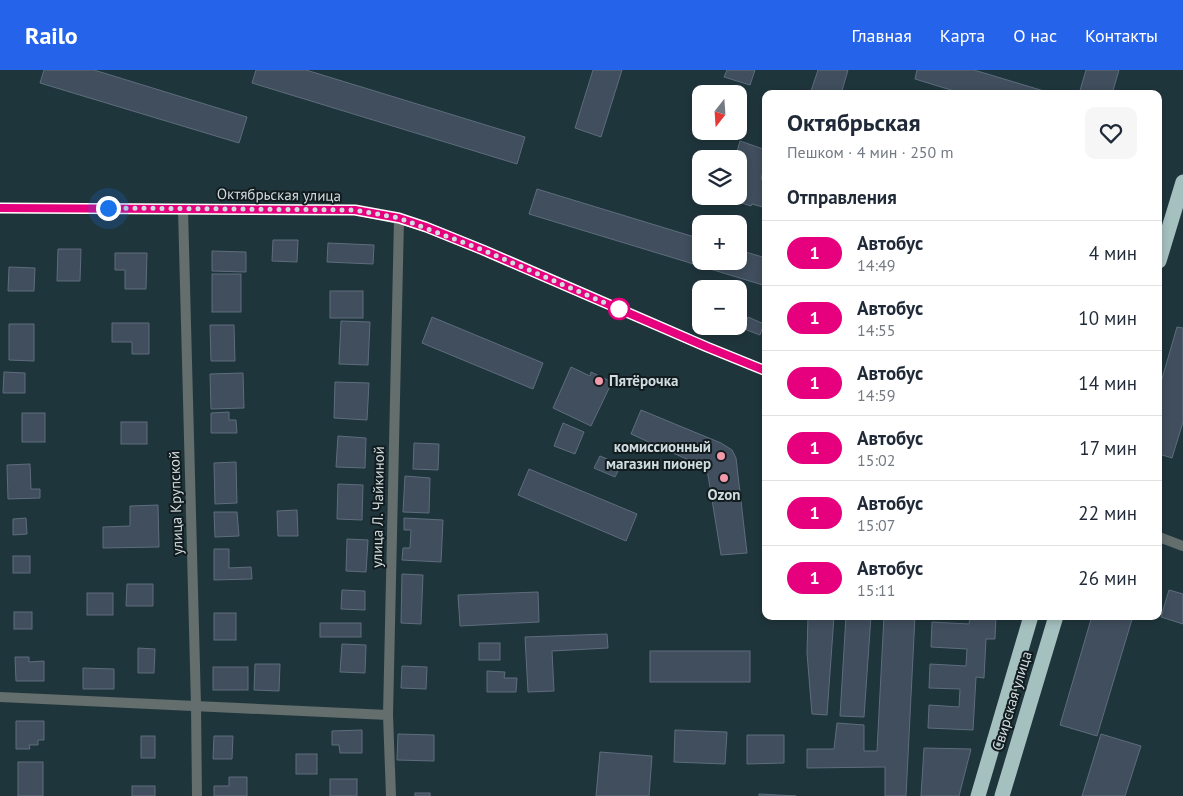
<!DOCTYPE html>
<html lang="ru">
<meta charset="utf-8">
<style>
body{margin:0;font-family:"PT Sans",sans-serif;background:#f6f6f7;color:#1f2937;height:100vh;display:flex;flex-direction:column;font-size:19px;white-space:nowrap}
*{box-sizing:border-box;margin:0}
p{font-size:16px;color:#747a83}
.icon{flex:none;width:28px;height:28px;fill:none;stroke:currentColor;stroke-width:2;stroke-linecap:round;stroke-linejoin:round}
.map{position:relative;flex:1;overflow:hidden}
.details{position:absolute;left:762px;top:20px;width:400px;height:530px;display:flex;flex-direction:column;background:#fff;border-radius:10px;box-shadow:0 2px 8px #0003}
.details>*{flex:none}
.badge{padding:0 10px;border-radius:16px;font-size:18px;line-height:32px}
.needle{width:32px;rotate:197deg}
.fabs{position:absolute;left:692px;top:15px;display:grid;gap:10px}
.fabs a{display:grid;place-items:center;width:55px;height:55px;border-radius:10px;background:#fff;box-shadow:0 2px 8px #0003;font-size:25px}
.you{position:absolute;width:25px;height:25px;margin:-12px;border:4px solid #fff;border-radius:50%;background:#1a73e8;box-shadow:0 0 0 8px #1a73e833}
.map>.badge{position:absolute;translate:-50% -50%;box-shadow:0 0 0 2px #fff}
h2{padding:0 25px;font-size:19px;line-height:45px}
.round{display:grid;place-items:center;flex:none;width:52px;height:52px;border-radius:10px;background:#f6f6f7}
.head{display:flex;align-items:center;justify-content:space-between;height:85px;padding:0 25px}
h1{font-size:24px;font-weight:800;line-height:38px}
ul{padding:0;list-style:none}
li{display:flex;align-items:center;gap:15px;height:65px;padding:0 25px;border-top:1px solid #e0e1e3}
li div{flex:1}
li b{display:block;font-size:19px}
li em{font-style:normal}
li .badge{min-width:55px;font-weight:700;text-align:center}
header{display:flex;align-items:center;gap:30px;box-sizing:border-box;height:70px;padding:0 25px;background:#2563eb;color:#fff}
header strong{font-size:24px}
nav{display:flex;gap:28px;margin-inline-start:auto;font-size:18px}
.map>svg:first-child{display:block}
</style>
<header>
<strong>Railo</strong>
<nav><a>Главная</a><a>Карта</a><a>О нас</a><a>Контакты</a></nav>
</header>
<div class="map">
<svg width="1183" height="726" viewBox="0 0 1183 726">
<rect width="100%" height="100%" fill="#1f353c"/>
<g fill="#404e5d" stroke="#5e6d7c">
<polygon points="44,0 94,0 247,47 239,73 40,13"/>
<polygon points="256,0 306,0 525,67 517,94 252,13"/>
<polygon points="593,0 622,0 601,67 575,58"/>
<polygon points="727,0 755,0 750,15 724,7"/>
<polygon points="818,0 848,0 841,24 810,24"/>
<polygon points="917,0 974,0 1044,21 1043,24 964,24 915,9"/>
<polygon points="1086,0 1119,0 1112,24 1079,24"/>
<polygon points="740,71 766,80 766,91 761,109 766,111 766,138 752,134 751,136 723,127 739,126 739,89 735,89"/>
<polygon points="537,119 701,169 701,191 739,191 739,180 766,188 766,216 529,144"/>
<polygon points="273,170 298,170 297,192 272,191"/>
<polygon points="328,173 374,175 373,194 327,192"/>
<polygon points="58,179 81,179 80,211 57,211"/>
<polygon points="212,181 246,182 246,202 212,201"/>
<polygon points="115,183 147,183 146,219 125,219 125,200 115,200"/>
<polygon points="9,197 35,198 34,221 8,221"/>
<rect x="212" y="204" width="29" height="38"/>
<rect x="330" y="221" width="33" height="27"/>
<polygon points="432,247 543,293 533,319 422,273"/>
<polygon points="748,247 764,254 760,265 744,259"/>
<polygon points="341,251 370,252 368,295 339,294"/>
<polygon points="112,253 149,253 149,284 132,284 132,272 112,272"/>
<polygon points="9,254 34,254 34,291 9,290"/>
<polygon points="210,255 234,255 235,291 211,291"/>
<polygon points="1177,257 1183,258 1183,352 1172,388 1159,384 1159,319"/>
<polygon points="571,297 590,306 591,302 612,312 591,356 553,338"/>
<polygon points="4,302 25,303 25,323 3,323"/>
<polygon points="243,303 244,338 211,339 210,304"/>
<polygon points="335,312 369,313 367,350 334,348"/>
<polygon points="641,340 721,373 732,380 736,388 747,483 721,485 708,405 702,396 631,364"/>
<polygon points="229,342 229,350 236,350 237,363 211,363 211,343"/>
<rect x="22" y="343" width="23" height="29"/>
<rect x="121" y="352" width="26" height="22"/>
<polygon points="563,353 584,362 575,384 554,376"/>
<polygon points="338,366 366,368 365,398 336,397"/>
<polygon points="414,373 439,374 438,400 413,399"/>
<polygon points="600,386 621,395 615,407 594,398"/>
<polygon points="236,392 237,433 215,434 214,393"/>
<polygon points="30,394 31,419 40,419 40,428 8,429 7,395"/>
<polygon points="529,399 637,444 626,471 518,425"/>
<polygon points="405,406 430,408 429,443 403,442"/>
<polygon points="338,414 363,415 362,450 337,449"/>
<polygon points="158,435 159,477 103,478 103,457 130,456 130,436"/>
<polygon points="297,440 298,466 278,466 277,441"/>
<polygon points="214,442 237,442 239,466 215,467"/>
<polygon points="26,448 27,464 13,465 13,449"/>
<polygon points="404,448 443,450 441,492 402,490 403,478 410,478 411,460 404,460"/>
<polygon points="347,469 368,470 366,502 346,501"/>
<polygon points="214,479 229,479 229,498 251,497 252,509 214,510"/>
<rect x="13" y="486" width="17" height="17"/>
<polygon points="402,504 423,505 421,554 401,553"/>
<polygon points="127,514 153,514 153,536 126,536"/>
<polygon points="342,520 365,521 365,540 341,539"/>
<polygon points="1169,520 1183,524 1183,554 1161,547"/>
<polygon points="538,522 539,552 460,556 458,525"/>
<rect x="87" y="523" width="26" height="22"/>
<rect x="14" y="542" width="18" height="17"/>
<rect x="214" y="543" width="22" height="27"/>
<polygon points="808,546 834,546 827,645 812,644 807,583"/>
<polygon points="846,546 871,546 864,647 840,646"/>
<polygon points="884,546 915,546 906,726 885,726 885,697 807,698 807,679 834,679 837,653 864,655 864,681 877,681"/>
<polygon points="970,546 996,546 995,569 986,569 984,608 976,607 973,660 928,658 929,635 959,637 960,619 929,618 930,594 966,596 967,579 931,577 932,552 969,554"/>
<polygon points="1092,546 1133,546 1097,666 1060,655"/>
<rect x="320" y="553" width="41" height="14"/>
<polygon points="607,564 608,578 552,581 554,621 528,622 525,567"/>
<rect x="479" y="573" width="21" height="17"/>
<polygon points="342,574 366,575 365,603 340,602"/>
<polygon points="138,578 155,579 154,603 138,603"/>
<rect x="650" y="581" width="100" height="31"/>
<polygon points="15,587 29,587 29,592 44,591 44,611 16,611"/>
<polygon points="255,594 280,594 279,621 254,620"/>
<polygon points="402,596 427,597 426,619 401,618"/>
<rect x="213" y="597" width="35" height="23"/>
<polygon points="83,598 114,599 114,619 83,619"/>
<polygon points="487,601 505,602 504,608 517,608 516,622 487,622"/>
<polygon points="16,651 44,651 44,670 38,670 38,675 29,675 30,679 16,679"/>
<polygon points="362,660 362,683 340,683 339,675 332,675 332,661"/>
<polygon points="675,660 727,662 725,694 674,692"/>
<polygon points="398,664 434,665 434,691 397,690"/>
<polygon points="1101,664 1141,676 1125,726 1082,726"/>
<polygon points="747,665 784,665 784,693 747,694"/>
<rect x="141" y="666" width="14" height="22"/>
<polygon points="214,666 233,666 232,689 213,689"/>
<polygon points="924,678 971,679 959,726 921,726"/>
<polygon points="600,682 652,686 649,726 596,726"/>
<rect x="296" y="684" width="21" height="20"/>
<rect x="18" y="692" width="25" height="34"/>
<polygon points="229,707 247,707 247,726 214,726 214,716 229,716"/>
<rect x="330" y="709" width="27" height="17"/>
<rect x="132" y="716" width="23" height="10"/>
<rect x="415" y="723" width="15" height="3"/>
<polygon points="759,724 796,726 759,726"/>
</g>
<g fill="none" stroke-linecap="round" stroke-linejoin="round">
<g stroke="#636e6d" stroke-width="10">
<polyline points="183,139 196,635 197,726"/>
<polyline points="1159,467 1183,476"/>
<polyline points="0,627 388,645"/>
<polyline points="391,726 388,645 399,149"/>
</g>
<polyline stroke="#7e908e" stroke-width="10" points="0,138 355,140 399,149 426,157 483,180 707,277 766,301"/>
<g stroke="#a5c1bf" stroke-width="15">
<polyline points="1159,191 1183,112"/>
<polyline points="978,726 1031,546"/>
<polyline points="1002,726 1056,546"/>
</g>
</g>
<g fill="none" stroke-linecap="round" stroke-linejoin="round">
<g stroke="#fff" stroke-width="11">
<polyline id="line" points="0,138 355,140 399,148 426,157 483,180 707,277 766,301"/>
</g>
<use href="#line" stroke="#e6007e" stroke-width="8"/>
<polyline stroke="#cfdce0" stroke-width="5" stroke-dasharray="0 9" points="108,138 355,140 399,148 483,180 619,239"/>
</g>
<circle fill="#fff" stroke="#e6007e" stroke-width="2.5" cx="619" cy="239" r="10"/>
<g fill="#f39aaa" stroke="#121b1e" stroke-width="2">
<circle cx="599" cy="311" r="5"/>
<circle cx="721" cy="386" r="5"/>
<circle cx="724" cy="408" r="5"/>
</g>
<g text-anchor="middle" stroke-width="4" stroke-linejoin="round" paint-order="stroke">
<g font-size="15" fill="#cfdce0" stroke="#121b1e">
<text transform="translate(279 125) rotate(1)" y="5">Октябрьская улица</text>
<text transform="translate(176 433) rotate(-92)" y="5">улица Крупской</text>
<text transform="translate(378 437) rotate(-89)" y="5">улица Л. Чайкиной</text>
<text transform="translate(1012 631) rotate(-73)" y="5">Свирская улица</text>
</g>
<g font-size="15" font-weight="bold" fill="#cfdce0" stroke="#121b1e" text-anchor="start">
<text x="609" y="316">Пятёрочка</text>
<text x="711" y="382" text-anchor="end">комиссионный<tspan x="711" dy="17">магазин пионер</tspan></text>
<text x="724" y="430" text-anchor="middle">Ozon</text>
</g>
</g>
</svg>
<div class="fabs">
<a><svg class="needle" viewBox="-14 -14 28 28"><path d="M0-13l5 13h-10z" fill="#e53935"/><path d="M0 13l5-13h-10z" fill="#747a83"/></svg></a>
<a><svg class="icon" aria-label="layers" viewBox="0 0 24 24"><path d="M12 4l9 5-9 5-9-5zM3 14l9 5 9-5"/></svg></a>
<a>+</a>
<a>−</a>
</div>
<div class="you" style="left:108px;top:138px"></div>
<section class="details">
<div class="head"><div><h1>Октябрьская</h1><p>Пешком · 4 мин · 250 m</p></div><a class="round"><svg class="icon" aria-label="heart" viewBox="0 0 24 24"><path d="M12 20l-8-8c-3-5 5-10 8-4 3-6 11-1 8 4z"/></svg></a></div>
<h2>Отправления</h2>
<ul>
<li><span class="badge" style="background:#e6007e;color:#fff">1</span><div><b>Автобус</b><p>14:49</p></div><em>4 мин</em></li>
<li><span class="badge" style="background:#e6007e;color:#fff">1</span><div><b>Автобус</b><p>14:55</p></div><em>10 мин</em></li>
<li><span class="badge" style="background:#e6007e;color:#fff">1</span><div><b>Автобус</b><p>14:59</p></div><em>14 мин</em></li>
<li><span class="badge" style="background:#e6007e;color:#fff">1</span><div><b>Автобус</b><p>15:02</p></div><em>17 мин</em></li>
<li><span class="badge" style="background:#e6007e;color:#fff">1</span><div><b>Автобус</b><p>15:07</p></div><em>22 мин</em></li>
<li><span class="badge" style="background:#e6007e;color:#fff">1</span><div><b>Автобус</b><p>15:11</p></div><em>26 мин</em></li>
</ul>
</section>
</div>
